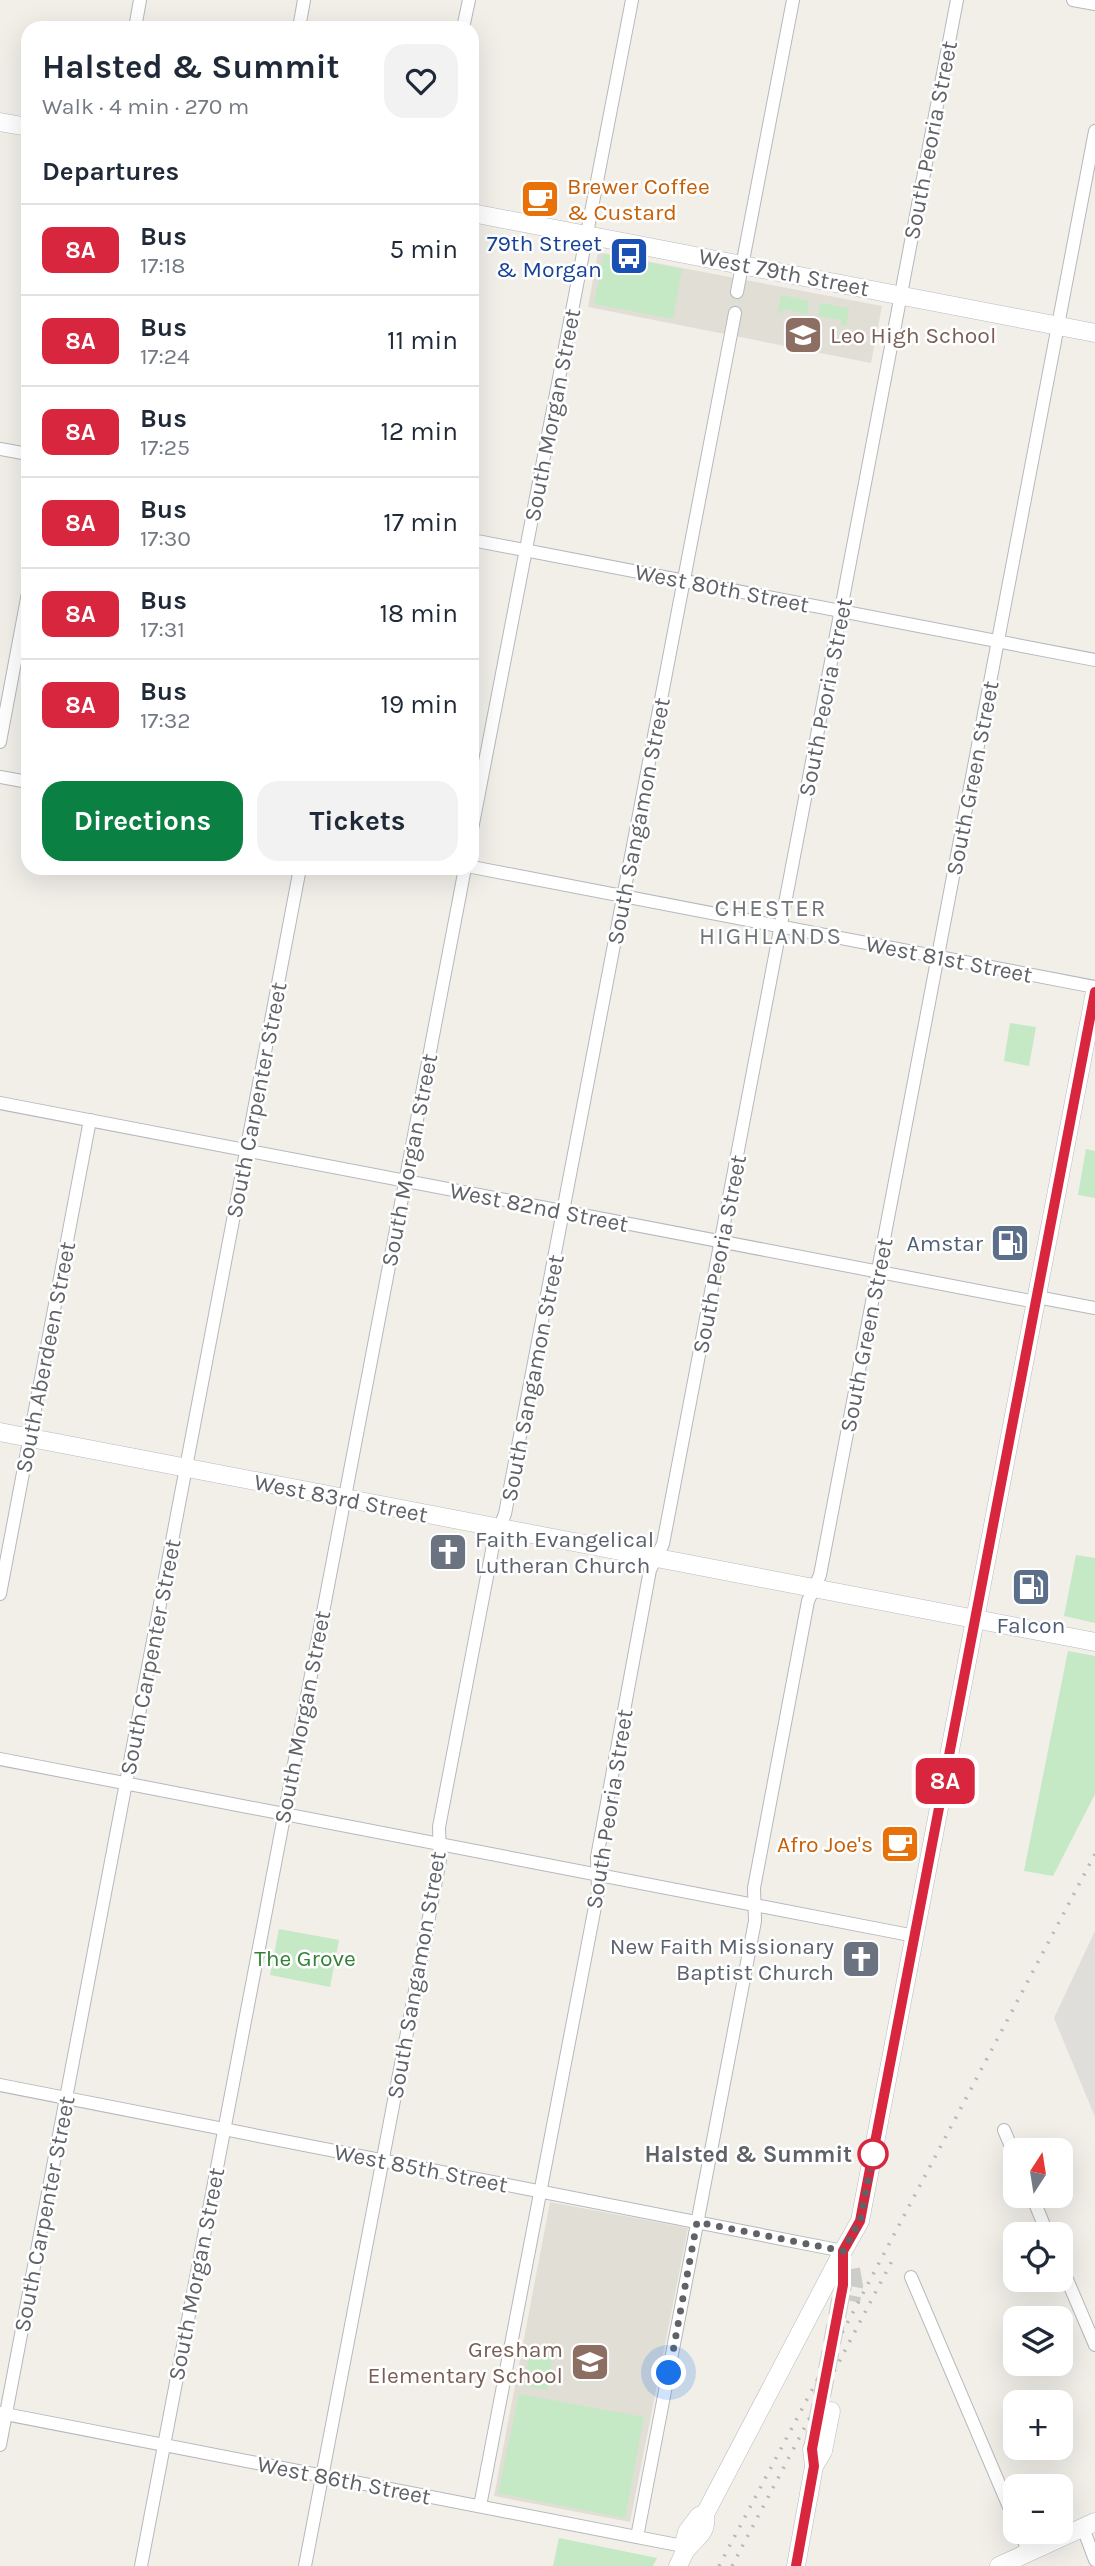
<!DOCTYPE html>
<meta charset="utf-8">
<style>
body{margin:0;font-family:Karla,sans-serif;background:#f2f2f3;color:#1f2937;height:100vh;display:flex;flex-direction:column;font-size:26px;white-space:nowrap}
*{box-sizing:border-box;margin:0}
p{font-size:23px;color:#747a83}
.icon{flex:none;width:38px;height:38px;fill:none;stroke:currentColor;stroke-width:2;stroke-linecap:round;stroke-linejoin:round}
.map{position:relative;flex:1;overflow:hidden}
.sheet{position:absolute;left:21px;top:21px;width:458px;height:854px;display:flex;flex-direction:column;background:#fff;border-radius:21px;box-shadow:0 7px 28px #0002}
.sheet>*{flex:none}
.badge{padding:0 14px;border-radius:10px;font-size:24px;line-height:46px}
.needle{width:46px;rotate:12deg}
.fabs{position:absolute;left:1003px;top:2138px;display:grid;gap:14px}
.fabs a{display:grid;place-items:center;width:70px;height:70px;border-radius:14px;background:#fff;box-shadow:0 7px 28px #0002;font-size:35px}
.you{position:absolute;width:35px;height:35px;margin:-18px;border:5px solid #fff;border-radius:50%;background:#1a73e8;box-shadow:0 0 0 10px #1a73e833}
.map>.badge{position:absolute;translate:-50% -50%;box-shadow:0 0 0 4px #fff}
h2{padding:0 21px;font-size:26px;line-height:63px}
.round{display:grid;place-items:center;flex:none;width:74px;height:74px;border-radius:21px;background:#f2f2f3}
.headline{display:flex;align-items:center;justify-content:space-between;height:119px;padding:0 21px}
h1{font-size:33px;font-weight:700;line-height:52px}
.button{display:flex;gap:14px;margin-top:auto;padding:14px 21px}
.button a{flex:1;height:80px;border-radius:21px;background:#0b8043;color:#fff;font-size:28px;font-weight:700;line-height:80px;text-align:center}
.button a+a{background:#f2f2f3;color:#1f2937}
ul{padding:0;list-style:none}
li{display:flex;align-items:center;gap:21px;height:91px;padding:0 21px;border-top:2px solid #e0e1e3}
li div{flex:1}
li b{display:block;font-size:26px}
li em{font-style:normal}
li .badge{min-width:77px;font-weight:700;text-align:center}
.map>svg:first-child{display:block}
</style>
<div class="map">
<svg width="1095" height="2566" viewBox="0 0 1095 2566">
<rect width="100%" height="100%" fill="#f1efe8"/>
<polygon fill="#e0deda" points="1095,1931 1095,2117 1054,2018"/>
<g fill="#e1ded6">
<polygon points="598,252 882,306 871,363 588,307"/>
<polygon points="550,2202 688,2228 630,2522 494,2496"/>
</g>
<g fill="#c5e8c5">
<polygon points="604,254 682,269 673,319 594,304"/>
<polygon points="781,295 809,301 807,314 784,309 782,314 778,312"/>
<polygon points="820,303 849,308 846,326 841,325 841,320 818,316"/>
<polygon points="1010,1023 1036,1027 1029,1066 1004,1061"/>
<polygon points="1086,1149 1095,1151 1095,1198 1078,1195"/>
<polygon points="1076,1555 1095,1558 1095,1623 1064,1616"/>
<polygon points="1068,1651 1095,1656 1095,1794 1053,1876 1024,1871"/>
<polygon points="279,1929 339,1940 330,1987 270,1975"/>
<polygon points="530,2350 553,2354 547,2390 524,2386"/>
<polygon points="519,2394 644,2417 625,2518 498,2493"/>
<polygon points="559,2538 657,2558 653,2566 553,2566"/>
</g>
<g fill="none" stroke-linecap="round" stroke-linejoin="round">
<g stroke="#ccccc8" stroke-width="18" stroke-dasharray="18 9" stroke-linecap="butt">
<polyline points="851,2269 854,2286 851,2301"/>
<polyline points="812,2449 843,2285"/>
</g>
<g stroke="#b5b8bc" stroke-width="14">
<g id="street">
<polyline points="1073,0 1095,4"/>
<polyline points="135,28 140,0"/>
<polyline points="299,28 304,0"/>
<polyline points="463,28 469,0"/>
<polyline points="737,292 793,0"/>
<polyline points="0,449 28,454"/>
<polyline points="472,540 1095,660"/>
<polyline points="0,742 28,593"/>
<polyline points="0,777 28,782"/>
<polyline points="472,829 632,0"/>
<polyline points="472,867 1095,987"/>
<polyline points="0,1103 1036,1302"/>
<polyline points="1037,1297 1095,1308"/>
<polyline points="0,1594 90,1120"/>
<polyline points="0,1759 915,1936"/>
<polyline points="0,2085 843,2251"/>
<polyline points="1004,2130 1015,2156"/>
<polyline points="1032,2196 1048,2235"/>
<polyline points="1060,2263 1095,2345"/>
<polyline points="911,2277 1015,2521"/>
<polyline points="0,2413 688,2547"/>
<polyline points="0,2445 300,868"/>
<polyline points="480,2506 598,1891 597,1857 650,1570 663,1544 957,0"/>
<polyline points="1083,2528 1095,2560"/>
<polyline points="1020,2532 1029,2553"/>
<polyline points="637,2537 755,1921 754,1888 808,1601 820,1575 1095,131"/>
<polyline points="141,2566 465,868"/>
<polyline points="305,2566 440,1860 439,1827 494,1540 505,1514 735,313"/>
</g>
</g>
<g stroke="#b6babf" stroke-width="19">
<g id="secondary">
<polyline points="0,122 28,127"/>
<polyline points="472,213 1095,333"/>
<polyline points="0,1432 1095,1642"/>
<polyline points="814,2466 823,2451 831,2411"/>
<polyline points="688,2547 685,2540 687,2532 699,2516 705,2514"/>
<path d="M678 2566C681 2561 683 2554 686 2550 695 2538 708 2534 705 2514L843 2251 860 2221 1095 992"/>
<polyline points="796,2566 814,2466 812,2449"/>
<polyline points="999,2566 1095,2522"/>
</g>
</g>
<use href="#street" stroke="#fff" stroke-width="12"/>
<use href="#secondary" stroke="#fff" stroke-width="18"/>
<g stroke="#b6b7b8" stroke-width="3.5" stroke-dasharray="2 9" stroke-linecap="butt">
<polyline points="719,2566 1095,1854"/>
<polyline points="732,2566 893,2259"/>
</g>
</g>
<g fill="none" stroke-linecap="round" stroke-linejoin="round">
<g stroke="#fff" stroke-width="16">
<polyline id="line" points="796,2566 814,2466 812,2449 843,2285 843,2251 860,2221 1095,992"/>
</g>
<use href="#line" stroke="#d7263d" stroke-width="10"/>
<polyline stroke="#5f6368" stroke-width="7" stroke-dasharray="0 12.6" points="669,2373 697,2222 843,2251 860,2221 875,2146 873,2154"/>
</g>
<defs>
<g id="cafe-square" transform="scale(2.0125)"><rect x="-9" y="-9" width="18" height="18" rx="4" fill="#e8710a" stroke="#fff"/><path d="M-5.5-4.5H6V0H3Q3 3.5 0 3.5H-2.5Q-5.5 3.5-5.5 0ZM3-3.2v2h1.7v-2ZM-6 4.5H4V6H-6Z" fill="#fff"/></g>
<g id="bus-square" transform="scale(2.0125)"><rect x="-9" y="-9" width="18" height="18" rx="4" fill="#1a4fb4" stroke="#fff"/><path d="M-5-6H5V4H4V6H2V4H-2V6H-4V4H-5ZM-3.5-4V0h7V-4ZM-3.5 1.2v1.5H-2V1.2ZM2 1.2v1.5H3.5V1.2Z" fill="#fff"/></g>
<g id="school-square" transform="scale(2.0125)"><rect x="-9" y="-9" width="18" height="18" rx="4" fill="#8d6e63" stroke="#fff"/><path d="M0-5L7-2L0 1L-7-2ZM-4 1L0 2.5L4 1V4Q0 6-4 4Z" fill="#fff"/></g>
<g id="fuel-square" transform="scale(2.0125)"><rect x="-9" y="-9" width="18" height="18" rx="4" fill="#5c6f8a" stroke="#fff"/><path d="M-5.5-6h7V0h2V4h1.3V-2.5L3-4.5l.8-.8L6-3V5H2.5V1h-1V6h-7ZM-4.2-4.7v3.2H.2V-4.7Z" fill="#fff"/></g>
<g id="church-square" transform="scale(2.0125)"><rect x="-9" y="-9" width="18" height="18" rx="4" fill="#6b7280" stroke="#fff"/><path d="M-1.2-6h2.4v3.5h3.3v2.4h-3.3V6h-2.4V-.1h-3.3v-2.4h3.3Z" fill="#fff"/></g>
</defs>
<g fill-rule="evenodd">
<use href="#cafe-square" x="540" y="199"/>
<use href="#bus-square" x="629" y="256"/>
<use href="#school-square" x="803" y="335"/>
<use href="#fuel-square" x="1010" y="1243"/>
<use href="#church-square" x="448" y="1552"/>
<use href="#fuel-square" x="1031" y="1587"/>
<use href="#cafe-square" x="900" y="1844"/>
<use href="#church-square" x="861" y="1959"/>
<use href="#school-square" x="590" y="2362"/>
</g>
<circle fill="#fff" stroke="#d7263d" stroke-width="3.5" cx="873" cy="2154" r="14"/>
<g text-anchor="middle" stroke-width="5" stroke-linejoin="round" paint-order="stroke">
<g font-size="23" fill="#5f6368" stroke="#fff">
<text transform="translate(930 140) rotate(-79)" y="8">South Peoria Street</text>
<text transform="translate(784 272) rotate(11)" y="8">West 79th Street</text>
<text transform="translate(552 415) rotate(-79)" y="8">South Morgan Street</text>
<text transform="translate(722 588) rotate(11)" y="8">West 80th Street</text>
<text transform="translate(825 697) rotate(-79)" y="8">South Peoria Street</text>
<text transform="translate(972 778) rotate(-79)" y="8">South Green Street</text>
<text transform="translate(638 821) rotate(-79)" y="8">South Sangamon Street</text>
<text transform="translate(949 959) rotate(11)" y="8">West 81st Street</text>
<text transform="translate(256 1100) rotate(-79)" y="8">South Carpenter Street</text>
<text transform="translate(409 1160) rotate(-79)" y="8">South Morgan Street</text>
<text transform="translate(539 1207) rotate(11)" y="8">West 82nd Street</text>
<text transform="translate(719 1254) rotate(-79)" y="8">South Peoria Street</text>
<text transform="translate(866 1335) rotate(-79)" y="8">South Green Street</text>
<text transform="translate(45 1357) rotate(-79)" y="8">South Aberdeen Street</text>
<text transform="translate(532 1378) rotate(-79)" y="8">South Sangamon Street</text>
<text transform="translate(341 1498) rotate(11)" y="8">West 83rd Street</text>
<text transform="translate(150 1657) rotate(-79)" y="8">South Carpenter Street</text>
<text transform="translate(302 1717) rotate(-79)" y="8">South Morgan Street</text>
<text transform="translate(609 1809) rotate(-81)" y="8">South Peoria Street</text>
<text transform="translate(416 1975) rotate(-80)" y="8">South Sangamon Street</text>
<text transform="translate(421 2168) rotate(11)" y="8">West 85th Street</text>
<text transform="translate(44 2214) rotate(-79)" y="8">South Carpenter Street</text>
<text transform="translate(196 2274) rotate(-79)" y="8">South Morgan Street</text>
<text transform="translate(344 2480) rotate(11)" y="8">West 86th Street</text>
</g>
<g font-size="23" fill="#c56008" stroke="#fff" text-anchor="start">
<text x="567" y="194">Brewer Coffee<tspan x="567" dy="26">&amp; Custard</tspan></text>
<text x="873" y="1852" text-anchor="end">Afro Joe's</text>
</g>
<g font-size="23" fill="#164399" stroke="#fff" text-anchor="end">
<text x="602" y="251">79th Street<tspan x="602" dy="26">&amp; Morgan</tspan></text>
</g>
<g font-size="23" fill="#785e54" stroke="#fff" text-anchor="start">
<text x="830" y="343">Leo High School</text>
<text x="563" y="2357" text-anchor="end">Gresham<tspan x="563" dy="26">Elementary School</tspan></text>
</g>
<g font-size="23" fill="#4e5e75" stroke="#fff" text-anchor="end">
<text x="983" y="1251">Amstar</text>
<text x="1031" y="1633" text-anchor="middle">Falcon</text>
</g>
<g font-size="23" fill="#5b616d" stroke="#fff" text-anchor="start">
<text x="475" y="1547">Faith Evangelical<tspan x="475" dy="26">Lutheran Church</tspan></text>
<text x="834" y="1954" text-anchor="end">New Faith Missionary<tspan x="834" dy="26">Baptist Church</tspan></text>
</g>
<g font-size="23" fill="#348238" stroke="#fff">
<text x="305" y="1966">The Grove</text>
</g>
<g font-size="23" font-weight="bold" fill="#5f6368" stroke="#fff" text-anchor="end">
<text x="852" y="2162">Halsted &amp; Summit</text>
</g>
<g font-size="24" letter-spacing="2" fill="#70757a" stroke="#fff">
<text x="771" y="916">CHESTER<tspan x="771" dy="28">HIGHLANDS</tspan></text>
</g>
</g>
</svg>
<div class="fabs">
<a><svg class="needle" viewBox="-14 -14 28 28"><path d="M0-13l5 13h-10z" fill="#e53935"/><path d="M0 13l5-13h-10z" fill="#747a83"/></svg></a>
<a><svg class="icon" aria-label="locate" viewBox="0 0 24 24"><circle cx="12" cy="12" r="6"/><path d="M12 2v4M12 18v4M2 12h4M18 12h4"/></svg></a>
<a><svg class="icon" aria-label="layers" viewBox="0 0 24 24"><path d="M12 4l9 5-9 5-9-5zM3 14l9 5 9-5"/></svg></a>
<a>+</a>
<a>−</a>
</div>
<div class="you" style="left:669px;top:2373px"></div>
<b class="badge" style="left:945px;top:1781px;background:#d7263d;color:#fff">8A</b>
<section class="sheet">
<div class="headline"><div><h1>Halsted &amp; Summit</h1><p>Walk · 4 min · 270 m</p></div><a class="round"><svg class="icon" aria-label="heart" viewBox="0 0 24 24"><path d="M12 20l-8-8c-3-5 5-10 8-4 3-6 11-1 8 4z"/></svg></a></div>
<h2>Departures</h2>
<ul>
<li><span class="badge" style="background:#d7263d;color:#fff">8A</span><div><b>Bus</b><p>17:18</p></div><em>5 min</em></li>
<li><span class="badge" style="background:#d7263d;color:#fff">8A</span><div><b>Bus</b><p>17:24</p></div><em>11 min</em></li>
<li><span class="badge" style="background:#d7263d;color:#fff">8A</span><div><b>Bus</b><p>17:25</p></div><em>12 min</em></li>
<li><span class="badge" style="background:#d7263d;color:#fff">8A</span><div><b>Bus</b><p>17:30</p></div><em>17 min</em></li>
<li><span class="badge" style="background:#d7263d;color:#fff">8A</span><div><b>Bus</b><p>17:31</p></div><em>18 min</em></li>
<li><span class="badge" style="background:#d7263d;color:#fff">8A</span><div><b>Bus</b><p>17:32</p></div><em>19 min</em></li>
</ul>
<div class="button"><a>Directions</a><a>Tickets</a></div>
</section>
</div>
